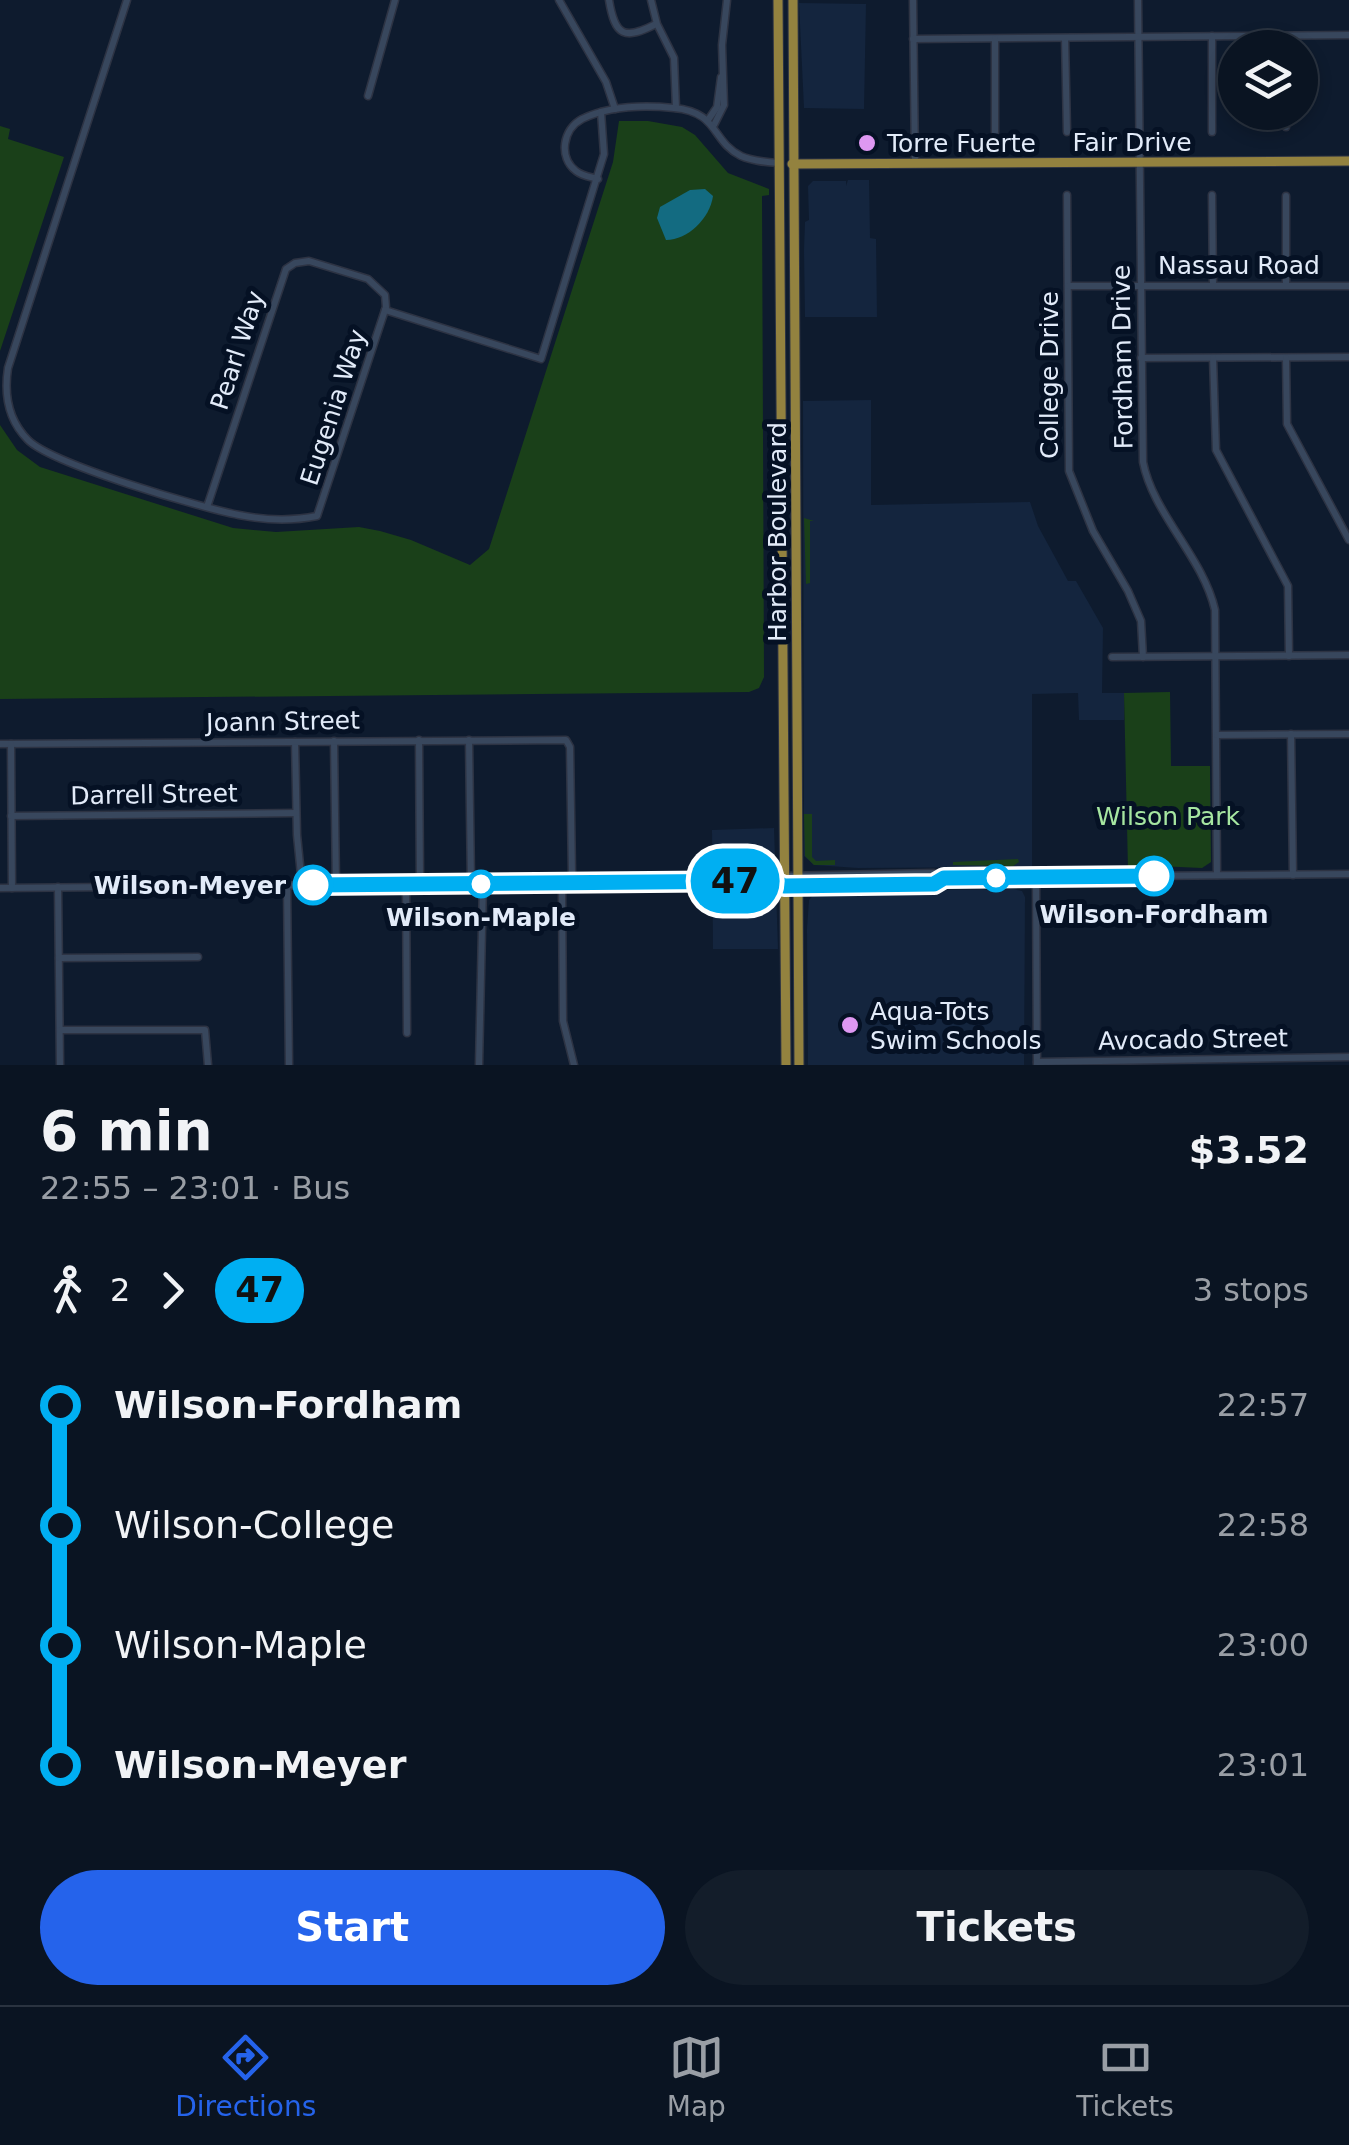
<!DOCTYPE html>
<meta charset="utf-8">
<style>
body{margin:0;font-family:"DejaVu Sans",sans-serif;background:#131d2a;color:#f1f3f6;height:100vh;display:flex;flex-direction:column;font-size:38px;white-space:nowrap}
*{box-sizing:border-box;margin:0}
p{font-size:32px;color:#999ea5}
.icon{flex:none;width:55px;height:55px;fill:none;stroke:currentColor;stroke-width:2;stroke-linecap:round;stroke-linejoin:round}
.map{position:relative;height:1065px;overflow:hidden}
.panel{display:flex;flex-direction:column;background:#0a1422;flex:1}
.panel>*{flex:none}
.badge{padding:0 20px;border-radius:32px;font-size:35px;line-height:65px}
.controls{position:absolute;left:1218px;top:30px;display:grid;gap:20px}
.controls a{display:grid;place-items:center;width:100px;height:100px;border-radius:50%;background:#0a1422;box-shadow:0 5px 15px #0003,0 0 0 2px #2a3340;font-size:50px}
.map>.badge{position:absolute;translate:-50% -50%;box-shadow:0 0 0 5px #fff}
.legs{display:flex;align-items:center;gap:15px;height:110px;padding:0 40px;font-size:32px}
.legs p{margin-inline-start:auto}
.head{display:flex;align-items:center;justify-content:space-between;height:170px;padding:0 40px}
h1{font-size:55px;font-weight:600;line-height:75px}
.cta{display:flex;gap:20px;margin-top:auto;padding:20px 40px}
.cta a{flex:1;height:115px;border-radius:60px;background:#2563eb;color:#fff;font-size:40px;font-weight:600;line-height:115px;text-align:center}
.cta a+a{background:#131d2a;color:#f1f3f6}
ul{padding:0 40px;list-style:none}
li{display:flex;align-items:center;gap:35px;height:120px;font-size:38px}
li i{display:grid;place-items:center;width:15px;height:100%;margin:0 12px;background:currentColor}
li i::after{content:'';width:25px;height:25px;margin:-12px;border:8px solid;border-radius:50%;background:#0a1422}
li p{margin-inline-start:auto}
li:first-child i{background:linear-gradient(#0000 50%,currentColor 0)}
li:last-child i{background:linear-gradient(currentColor 50%,#0000 0)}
.menu{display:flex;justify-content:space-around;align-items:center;height:140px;border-top:2px solid #2a3340;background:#0a1422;font-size:28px;color:#999ea5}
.menu a{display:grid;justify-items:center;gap:5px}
.menu .active{color:#2563eb}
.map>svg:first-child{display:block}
</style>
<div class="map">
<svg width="1349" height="1065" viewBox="0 0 1349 1065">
<rect width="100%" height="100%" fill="#0e1b2e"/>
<g fill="#14253e">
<polygon points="799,3 866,4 864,109 804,108"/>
<polygon points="848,180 869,180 870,238 876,239 877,317 805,317 804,250 805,222 809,220 808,186 813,181 846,181 846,186"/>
<polygon points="871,400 871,505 1030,502 1038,526 1068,581 1076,581 1103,628 1102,693 1124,693 1124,720 1079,720 1078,693 1032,694 1032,867 858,868 814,865 804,856 803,401"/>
<polygon points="774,828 778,949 713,949 712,830"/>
<polygon points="1013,889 1022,891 1025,897 1024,1065 808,1065 807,929 809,900 816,892"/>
</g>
<g fill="#1a4019">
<polygon points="619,121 648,121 682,127 695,135 728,173 769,189 769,195 762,196 764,677 759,688 749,692 0,699 0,425 17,450 40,467 233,528 276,532 359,527 380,531 411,540 470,565 489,549 613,162"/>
<polygon points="0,126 10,129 8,139 64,157 0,351"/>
<polygon points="804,518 814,521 810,521 810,583 806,584"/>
<polygon points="1170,692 1171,766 1210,766 1211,862 1202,868 1157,866 1128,869 1124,693"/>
<polygon points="804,814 812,814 812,857 816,861 835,860 835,865 814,865 805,856"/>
<polygon points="1018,859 1019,862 1013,866 953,865 953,862"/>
</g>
<path fill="#136b81" d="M705 189 713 196C710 218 688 240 666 240L657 218 660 207 690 190Z"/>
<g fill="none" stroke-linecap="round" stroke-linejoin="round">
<g stroke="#2d3343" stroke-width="9">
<g id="minor">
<path d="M127 0 8 368C4 394 8 420 28 440 52 464 201 508 239 515 264 520 292 521 317 516L386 307 385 295 368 279 309 261 295 263 286 269 207 507"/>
<polyline points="559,0 606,82 615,109"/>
<path d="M609 0C615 37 625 40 656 24"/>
<polyline points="651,0 657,24 674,58 676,108"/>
<polyline points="913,0 915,162"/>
<path d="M1138 0 1143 462C1153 514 1203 557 1215 610L1217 875"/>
<polyline points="1212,36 1212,132"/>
<polyline points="1065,38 1067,132"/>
<polyline points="913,39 1349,35"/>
<polyline points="368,96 395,0"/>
<polyline points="708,120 717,107 721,77"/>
<polyline points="714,125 724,105 722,45 727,0"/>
<polyline points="1286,127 1286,112"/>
<polyline points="995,132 995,39"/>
<path d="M598 179C591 177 582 176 576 171 558 157 563 129 582 119 609 106 644 105 674 108 719 112 711 141 741 156 752 161 766 162 779 163"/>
<polyline points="1067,195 1069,471 1093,531 1128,591 1141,621 1143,657"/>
<polyline points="1212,195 1213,284"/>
<polyline points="1286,196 1286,285"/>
<polyline points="1068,286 1349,286"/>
<polyline points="385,310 541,359 604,154 601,112"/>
<polyline points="1141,358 1349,357"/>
<polyline points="1213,358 1216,450 1288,586 1289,656"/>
<polyline points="1286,358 1287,424 1349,540"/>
<polyline points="1112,657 1349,655"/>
<polyline points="1291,734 1293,875"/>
<polyline points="1217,735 1349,734"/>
<polyline points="419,740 420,884"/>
<polyline points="469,740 471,883"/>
<polyline points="334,741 336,885"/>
<polyline points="295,742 297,835 302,885"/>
<polyline points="0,744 566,740 570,747 572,875 562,890 563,1021 574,1065"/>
<polyline points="11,744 12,888"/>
<polyline points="11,816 296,813"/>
<polyline points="782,876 934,873 943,878"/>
<polyline points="1036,878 1037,1064"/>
<polyline points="287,885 289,1065"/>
<polyline points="406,885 407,1033"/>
<polyline points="58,887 60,1065"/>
<polyline points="0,888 773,881 785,886 934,884 944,878 1349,874"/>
<polyline points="59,958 198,957"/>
<polyline points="60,1030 205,1030 208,1065"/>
<polyline points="1037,1062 1349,1057"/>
<polyline points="479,1065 483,883"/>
</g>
</g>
<g stroke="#2d3343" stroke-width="11">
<g id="major">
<polyline points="778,0 786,1065"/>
<polyline points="793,0 799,1065"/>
<polyline points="792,164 1349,161"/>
</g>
</g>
<use href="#minor" stroke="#38475d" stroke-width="6"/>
<use href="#major" stroke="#93823f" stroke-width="9"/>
</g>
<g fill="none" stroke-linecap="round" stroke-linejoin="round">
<g stroke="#fff" stroke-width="22">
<polyline id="line-1" points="313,885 774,881 784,886 934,884 944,878 1154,876"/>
</g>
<use href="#line-1" stroke="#00aff2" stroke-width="15"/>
</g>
<g fill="#de98f2" stroke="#051124" stroke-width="4">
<circle cx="867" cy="143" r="10"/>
<circle cx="850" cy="1025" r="10"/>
</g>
<g fill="#fff" stroke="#00aff2" stroke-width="5">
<circle cx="1154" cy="876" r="18"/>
<circle cx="996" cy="878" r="12"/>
<circle cx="481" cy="884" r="12"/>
<circle cx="313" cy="885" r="18"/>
</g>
<g text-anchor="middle" stroke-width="10" stroke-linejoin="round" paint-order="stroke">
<g font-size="25" fill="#e2ebf9" stroke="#051124">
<text x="1132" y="151">Fair Drive</text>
<text x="1239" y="274">Nassau Road</text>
<text transform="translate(237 350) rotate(-72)" y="9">Pearl Way</text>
<text transform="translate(1122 357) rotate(-91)" y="9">Fordham Drive</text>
<text transform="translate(1049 375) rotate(-90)" y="9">College Drive</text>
<text transform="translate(333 407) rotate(-72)" y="9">Eugenia Way</text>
<text transform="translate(777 532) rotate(-90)" y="9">Harbor Boulevard</text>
<text transform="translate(283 721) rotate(-1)" y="9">Joann Street</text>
<text transform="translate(154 794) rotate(-1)" y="9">Darrell Street</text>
<text transform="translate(1193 1039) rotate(-1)" y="9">Avocado Street</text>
</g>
<g font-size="25" fill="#e2ebf9" stroke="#051124" text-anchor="start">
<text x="887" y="152">Torre Fuerte</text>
<text x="870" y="1020">Aqua-Tots<tspan x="870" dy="29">Swim Schools</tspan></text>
</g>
<g font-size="25" fill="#a6e6a1" stroke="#051124">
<text x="1168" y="825">Wilson Park</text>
</g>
<g font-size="25" font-weight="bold" fill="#e2ebf9" stroke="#051124">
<text x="286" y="894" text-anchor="end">Wilson-Meyer</text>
<text x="1154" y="923">Wilson-Fordham</text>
<text x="481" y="926">Wilson-Maple</text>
</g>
</g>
</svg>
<div class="controls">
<a><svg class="icon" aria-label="layers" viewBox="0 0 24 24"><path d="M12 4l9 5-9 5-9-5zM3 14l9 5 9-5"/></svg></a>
</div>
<b class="badge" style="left:735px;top:881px;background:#00aff2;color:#111">47</b>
</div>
<section class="panel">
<div class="head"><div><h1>6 min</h1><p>22:55 – 23:01 · Bus</p></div><b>$3.52</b></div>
<div class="legs"><svg class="icon" aria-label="walk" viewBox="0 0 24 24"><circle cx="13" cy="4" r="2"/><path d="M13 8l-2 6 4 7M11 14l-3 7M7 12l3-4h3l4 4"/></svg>2<svg class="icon" aria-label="forward" viewBox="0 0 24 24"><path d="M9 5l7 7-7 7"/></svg><b class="badge" style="background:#00aff2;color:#111">47</b><p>3 stops</p></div>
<ul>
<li><i style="color:#00aff2"></i><b>Wilson-Fordham</b><p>22:57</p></li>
<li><i style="color:#00aff2"></i><span>Wilson-College</span><p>22:58</p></li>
<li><i style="color:#00aff2"></i><span>Wilson-Maple</span><p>23:00</p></li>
<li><i style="color:#00aff2"></i><b>Wilson-Meyer</b><p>23:01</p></li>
</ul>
<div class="cta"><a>Start</a><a>Tickets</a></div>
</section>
<nav class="menu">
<a class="active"><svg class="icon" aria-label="directions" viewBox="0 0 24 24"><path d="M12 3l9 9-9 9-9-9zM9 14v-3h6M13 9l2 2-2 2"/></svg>Directions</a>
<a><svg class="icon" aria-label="map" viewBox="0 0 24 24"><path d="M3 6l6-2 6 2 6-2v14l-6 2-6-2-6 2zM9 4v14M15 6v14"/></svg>Map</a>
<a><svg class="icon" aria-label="tickets" viewBox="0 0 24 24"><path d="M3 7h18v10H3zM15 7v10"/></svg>Tickets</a>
</nav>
